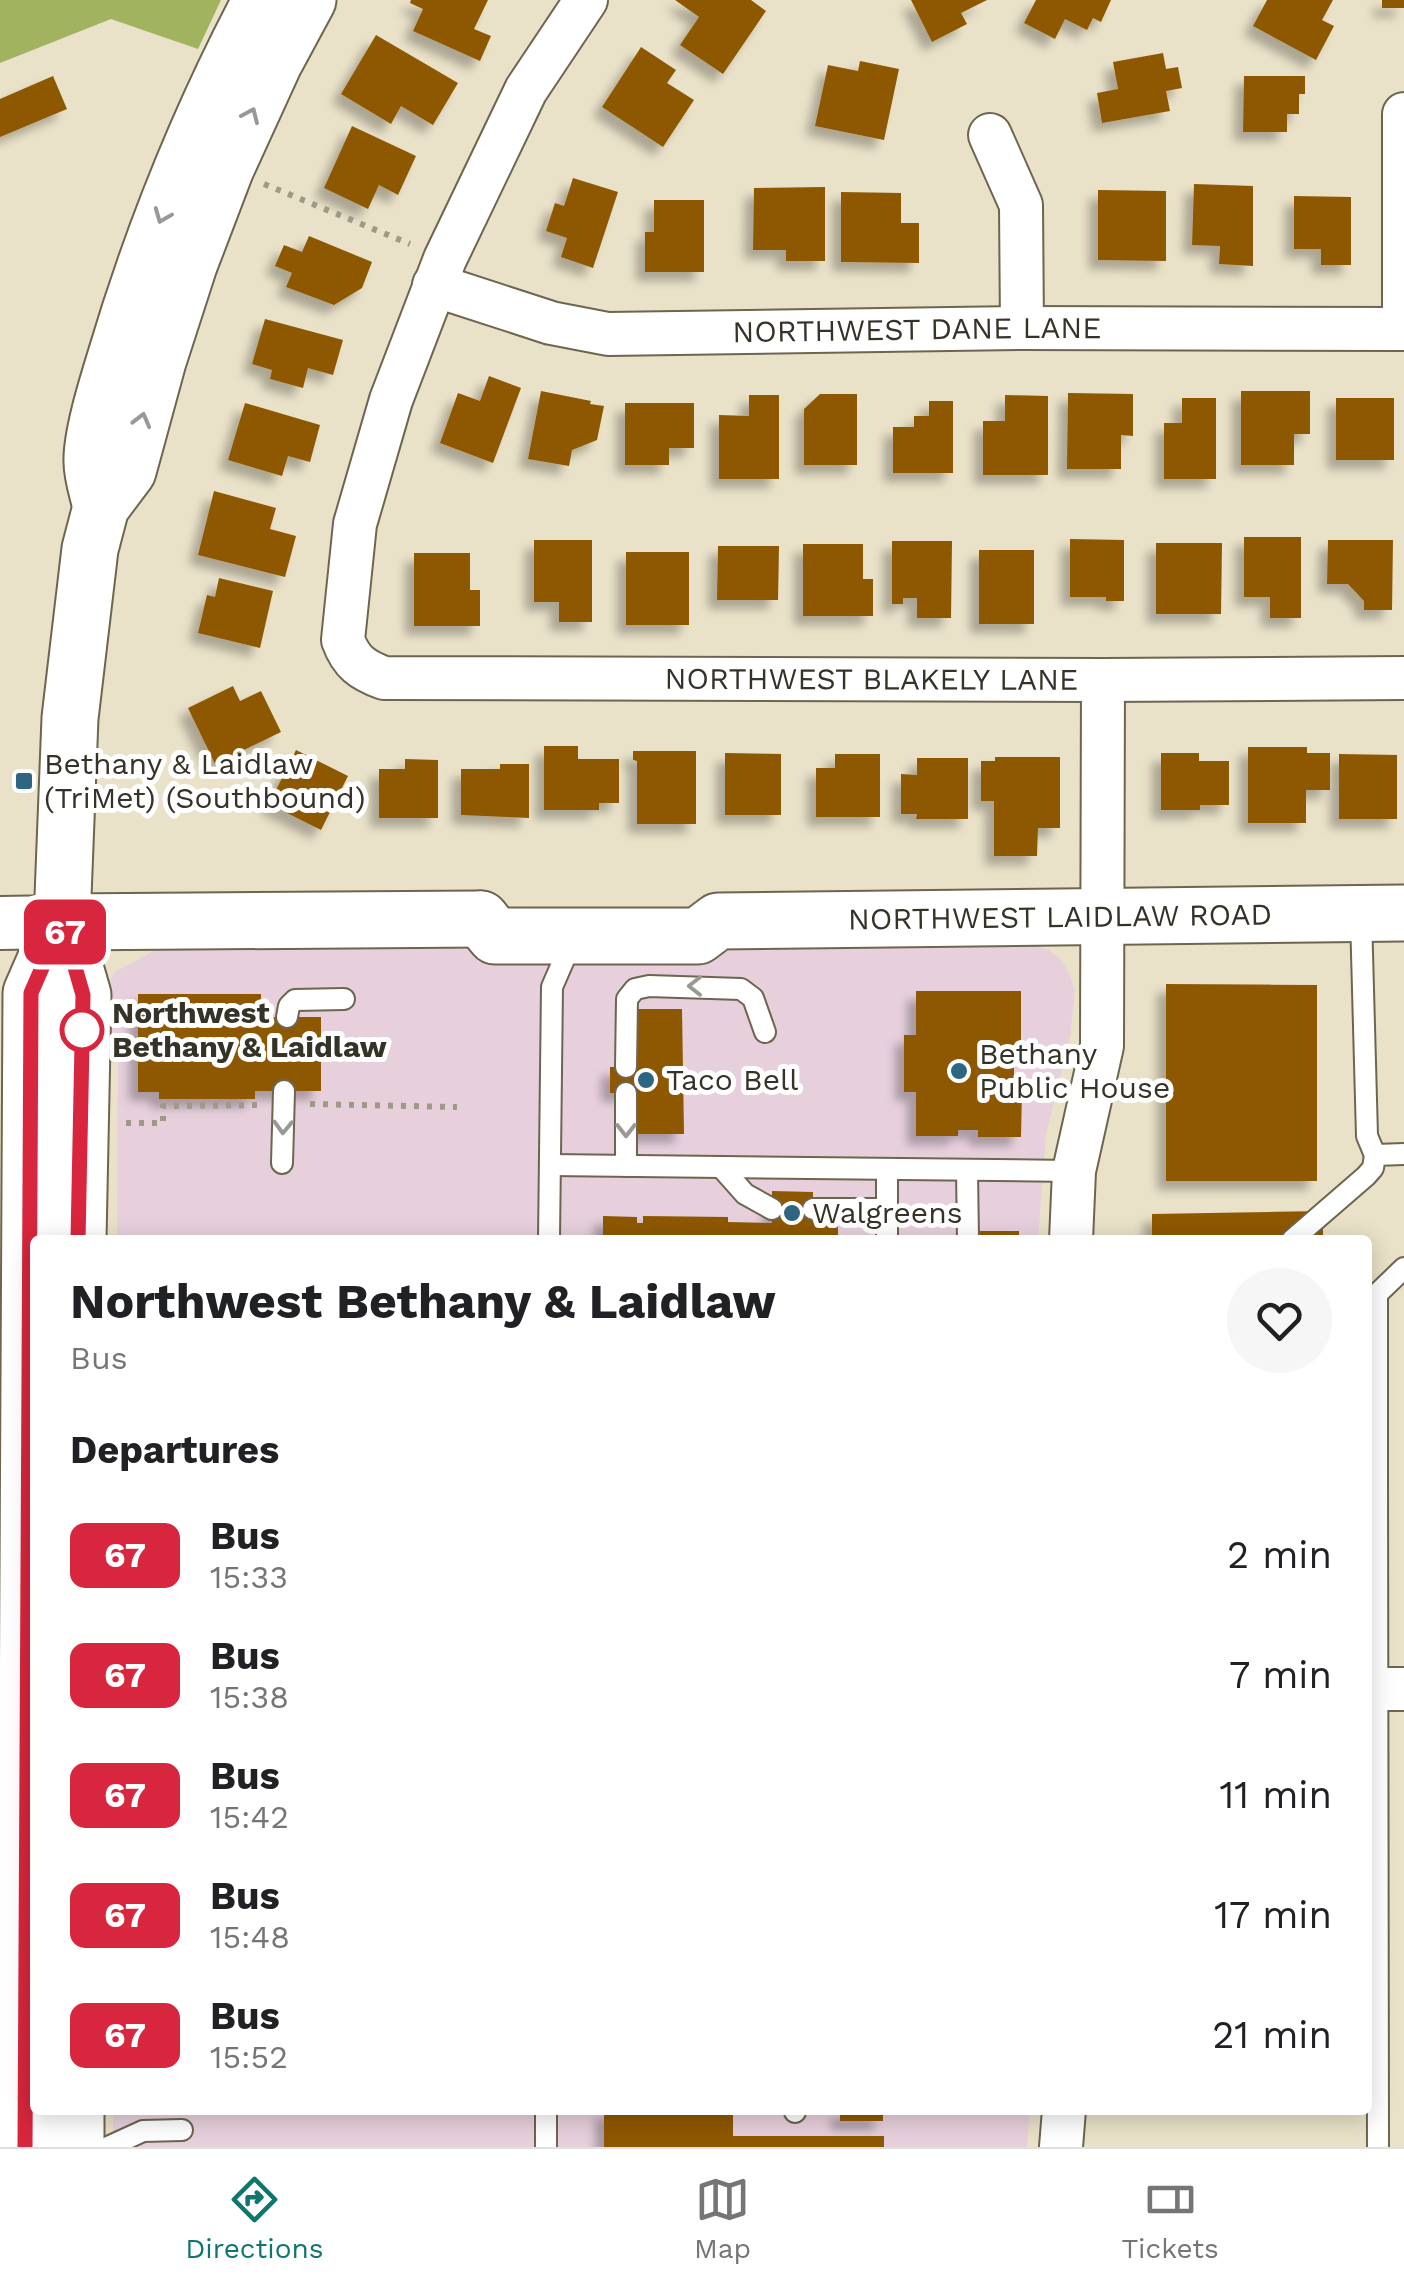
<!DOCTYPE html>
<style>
body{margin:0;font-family:"Work Sans",sans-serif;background:#f6f6f6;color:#202124;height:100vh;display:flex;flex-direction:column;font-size:38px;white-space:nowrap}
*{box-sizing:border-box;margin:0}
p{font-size:32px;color:#757577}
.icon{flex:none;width:55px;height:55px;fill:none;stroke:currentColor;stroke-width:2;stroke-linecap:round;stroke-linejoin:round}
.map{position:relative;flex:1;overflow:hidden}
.panel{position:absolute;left:30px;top:1235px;width:1342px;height:880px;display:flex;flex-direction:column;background:#fff;border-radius:10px;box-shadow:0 5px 25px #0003}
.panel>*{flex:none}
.badge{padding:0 20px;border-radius:15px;font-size:35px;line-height:65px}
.map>.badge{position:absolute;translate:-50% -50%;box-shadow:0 0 0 5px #fff}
h2{padding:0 40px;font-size:38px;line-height:90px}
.round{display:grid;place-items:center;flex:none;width:105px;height:105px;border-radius:52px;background:#f6f6f6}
.summary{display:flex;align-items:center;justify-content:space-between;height:170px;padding:0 40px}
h1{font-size:48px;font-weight:700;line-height:75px}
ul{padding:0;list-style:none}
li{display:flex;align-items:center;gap:30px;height:120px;padding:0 40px}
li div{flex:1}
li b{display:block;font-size:38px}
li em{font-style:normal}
li .badge{min-width:110px;font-weight:700;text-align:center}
.tabs{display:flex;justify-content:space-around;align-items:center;height:140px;border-top:2px solid #e0e0e0;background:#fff;font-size:28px;color:#757577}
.tabs a{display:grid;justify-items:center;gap:5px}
.tabs .on{color:#0f766e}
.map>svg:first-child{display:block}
</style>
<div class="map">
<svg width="1404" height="2147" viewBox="0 0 1404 2147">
<defs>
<filter id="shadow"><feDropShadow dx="-9" dy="9" stdDeviation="5" flood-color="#0004"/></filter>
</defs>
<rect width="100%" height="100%" fill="#e9e1c8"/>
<g fill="#e7d0dc">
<polygon points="1033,945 1049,950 1061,960 1070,975 1075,992 1070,1036 1046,1135 1038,1240 117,1240 118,1042 103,1014 106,986 116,971 156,950"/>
<polygon points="113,2110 1030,2110 1027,2147 113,2147"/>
</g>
<polygon fill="#a2b35f" points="0,0 221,0 198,49 111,19 0,63"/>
<g fill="#8e5900" filter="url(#shadow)">
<polygon points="411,0 488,0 474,29 491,36 480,61 413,31 423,9 410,3"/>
<polygon points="675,0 751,0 766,11 723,74 680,45 699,17"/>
<polygon points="911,0 987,0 961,13 967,24 932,42"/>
<polygon points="1036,0 1111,0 1101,22 1093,18 1087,30 1065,19 1055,39 1024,23"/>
<polygon points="1267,0 1333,0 1322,20 1334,26 1316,60 1253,26"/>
<rect x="1382" y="0" width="22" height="8"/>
<polygon points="376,35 458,83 433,125 401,106 391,124 341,94"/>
<polygon points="641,47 676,70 667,83 694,100 663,147 602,107"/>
<polygon points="1163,53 1166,69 1178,67 1182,88 1166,91 1170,111 1102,123 1097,93 1118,89 1113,62"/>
<polygon points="860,61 899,69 884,140 815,126 828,65 858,71"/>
<polygon points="53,76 67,109 0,137 0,99"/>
<polygon points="1244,76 1305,76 1305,94 1299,94 1299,114 1287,114 1287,132 1243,132"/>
<polygon points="352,126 416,156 398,195 379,185 368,209 324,188"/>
<polygon points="573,178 618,192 593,268 561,257 567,238 546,231 555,203 564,206"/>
<polygon points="1194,184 1253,186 1253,266 1219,264 1220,246 1192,245"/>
<polygon points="825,187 825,261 786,261 786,250 753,250 754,188"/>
<polygon points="1098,190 1166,191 1166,261 1098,260"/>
<polygon points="841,192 901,193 901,223 919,223 919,263 841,262"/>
<polygon points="1294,196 1351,197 1351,265 1321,265 1321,249 1294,249"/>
<polygon points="654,200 704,200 704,272 645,272 645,232 654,232"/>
<polygon points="309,236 372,262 362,288 334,305 286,287 292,273 275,266 284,245 302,252"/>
<polygon points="265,319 343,340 333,375 308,368 303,388 270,379 272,370 252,364"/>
<polygon points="489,376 521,388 493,463 440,443 458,393 480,401"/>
<polygon points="541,391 591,401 590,404 604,406 597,440 572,450 569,466 528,459"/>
<polygon points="1241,391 1310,391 1310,434 1294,434 1294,465 1241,465"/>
<polygon points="1068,393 1133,394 1133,436 1121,435 1121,469 1067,469"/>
<polygon points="820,394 857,394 857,465 804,465 804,409"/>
<polygon points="749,395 779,395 779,479 719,479 719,415 749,416"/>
<polygon points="1005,395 1048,396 1048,475 983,475 983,421 1005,421"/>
<polygon points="1182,398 1216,398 1216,479 1164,479 1164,423 1182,423"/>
<rect x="1336" y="398" width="58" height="62"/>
<polygon points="929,401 953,401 953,473 893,473 893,427 914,427 914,416 929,416"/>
<polygon points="245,403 320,425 310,462 288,456 282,476 228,460"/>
<polygon points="625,403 694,403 694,448 669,448 669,465 625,465"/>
<polygon points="214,491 276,508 270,529 296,536 285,577 198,555"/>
<polygon points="1244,537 1301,537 1301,618 1270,618 1270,597 1244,597"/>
<polygon points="1070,539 1124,540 1124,601 1106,601 1106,597 1070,597"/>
<polygon points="534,540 592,540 592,622 559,622 559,602 534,602"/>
<polygon points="1328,540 1393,540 1392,610 1364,610 1364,601 1348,584 1327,584"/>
<polygon points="892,541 952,541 951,618 917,618 917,598 903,598 903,604 892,604"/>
<polygon points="1156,543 1222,543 1221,614 1156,614"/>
<polygon points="803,544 863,544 863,579 873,579 873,616 803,616"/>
<polygon points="718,546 779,546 778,600 717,600"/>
<rect x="979" y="550" width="55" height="74"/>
<rect x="626" y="552" width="63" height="73"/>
<polygon points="414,553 470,553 470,590 480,590 480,626 414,626"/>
<polygon points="219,578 273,591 260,648 198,633 207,595 215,597"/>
<polygon points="233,686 240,701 261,691 281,732 215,764 188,708"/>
<polygon points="544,746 578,746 578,759 619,759 619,803 599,803 599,810 544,810"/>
<polygon points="1248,747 1307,747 1307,753 1330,753 1330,790 1306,790 1306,823 1248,823"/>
<polygon points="296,750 348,776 321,830 269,804"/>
<polygon points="633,751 696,751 696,824 637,824 637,761 633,760"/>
<polygon points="725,753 781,754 781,815 725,815"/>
<polygon points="1161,753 1199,753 1199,761 1229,761 1229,805 1200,805 1200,810 1161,810"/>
<polygon points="835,754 880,754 880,817 816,817 816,768 835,768"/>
<polygon points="1339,754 1397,755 1397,819 1339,819"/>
<polygon points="995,757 1060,757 1060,828 1038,828 1037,856 994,856 994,801 981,801 981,761 995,761"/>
<polygon points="917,758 968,758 968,819 916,819 917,814 901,814 901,774 917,775"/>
<polygon points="405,759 438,760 438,818 379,818 379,769 405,769"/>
<polygon points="500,764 529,764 529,818 461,815 461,769 500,769"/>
<polygon points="1166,984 1317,985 1317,1181 1166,1181"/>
<polygon points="916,991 1021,991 1021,1052 1014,1052 1014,1091 1022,1091 1021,1137 978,1137 978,1130 958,1130 958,1136 916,1136 916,1092 904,1092 904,1035 916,1035"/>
<polygon points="138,994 261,994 261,1017 321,1017 321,1091 255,1091 255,1099 159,1099 159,1092 138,1092"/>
<polygon points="635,1009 682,1009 684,1134 635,1134 635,1093 610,1093 610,1067 636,1067"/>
<polygon points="772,1191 813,1192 813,1221 838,1221 838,1240 603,1240 603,1216 637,1217 637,1223 643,1223 643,1216 728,1217 728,1222 772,1223"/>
<polygon points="1323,1211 1323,1240 1152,1240 1152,1214"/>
<rect x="980" y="1231" width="39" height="9"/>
<polygon points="604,2110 733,2110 733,2136 884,2136 884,2147 604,2147"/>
<rect x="840" y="2110" width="43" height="11"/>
</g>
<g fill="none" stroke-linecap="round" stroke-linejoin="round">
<g stroke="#6d654f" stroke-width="24">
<g id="service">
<polyline points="1361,916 1367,1136 1375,1155"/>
<polyline points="287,1017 289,1006 295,1000 344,999"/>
<polyline points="626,1067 627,999 635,989 649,986 741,989 753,998 765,1032"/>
<polyline points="626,1093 626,1166"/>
<polyline points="282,1163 284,1091"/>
<polyline points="550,1165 1074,1171"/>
<polyline points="721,1167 745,1194 772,1209"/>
<polyline points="887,1169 887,1240"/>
<polyline points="967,1170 968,1240"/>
<polyline points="813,1209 887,1209"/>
<polyline points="549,1240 552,987 572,941"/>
<polyline points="1292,1240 1366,1176 1373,1168 1375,1155 1404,1154"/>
<polyline points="1368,1473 1377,1474 1378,2147"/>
<polyline points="1377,1474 1377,1294 1404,1268"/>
<polyline points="546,2110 546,2147"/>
<polyline points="795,2110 795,2112"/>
<polyline points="108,2147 143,2131 182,2130"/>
</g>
</g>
<g stroke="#6d654f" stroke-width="46">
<g id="minor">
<path id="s1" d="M586 0 526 90 445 259 391 400 355 524 343 640C351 662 362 670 384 678L1103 680 1404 678"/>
<polyline points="990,135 1021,205 1022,328"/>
<path id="s2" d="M434 285 551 323 608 334 1022 328 1404 329V114"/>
<polyline points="1071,1240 1074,1171 1102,1046 1103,680"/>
<polyline points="1368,1689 1404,1689"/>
<polyline points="1061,2147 1064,2110"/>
</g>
</g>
<g stroke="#6d654f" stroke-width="56">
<polyline id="tertiary" points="0,923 62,922"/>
</g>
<g stroke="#6d654f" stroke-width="59">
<g id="secondary">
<path d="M101 507C98 493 92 477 92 462 91 436 107 385 115 359 152 234 200 115 261 0"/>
<path id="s3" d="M481 919 495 936H698L718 921 1404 913"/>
<polyline points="62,922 481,919"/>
<polyline points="78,1240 83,995 62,922 70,718 90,549 101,507 128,471 158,361 189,265 226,168 274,63 308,0"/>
<polyline points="76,2110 76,2147"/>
<polyline points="25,2147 31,993 62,922"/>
</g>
</g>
<g stroke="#9f9a87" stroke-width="6" stroke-dasharray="5 8" stroke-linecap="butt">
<polyline points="264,184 410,244"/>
<polyline points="310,1104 457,1107"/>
<polyline points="126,1123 163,1123 163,1106 258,1105"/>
</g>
<use href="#service" stroke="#fff" stroke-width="20"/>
<use href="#minor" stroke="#fff" stroke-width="42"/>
<use href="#tertiary" stroke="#fff" stroke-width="52"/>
<use href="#secondary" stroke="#fff" stroke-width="55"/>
</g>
<defs><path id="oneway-chevron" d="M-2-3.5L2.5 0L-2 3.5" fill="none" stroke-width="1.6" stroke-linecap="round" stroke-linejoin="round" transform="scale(2.5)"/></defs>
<g stroke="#9a9894">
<use href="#oneway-chevron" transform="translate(251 115) rotate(-66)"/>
<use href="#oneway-chevron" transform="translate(162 216) rotate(112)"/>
<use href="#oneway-chevron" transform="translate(142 420) rotate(-75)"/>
<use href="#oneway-chevron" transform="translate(695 986) rotate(180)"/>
<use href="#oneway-chevron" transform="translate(283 1127) rotate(92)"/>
<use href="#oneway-chevron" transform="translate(626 1130) rotate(90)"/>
</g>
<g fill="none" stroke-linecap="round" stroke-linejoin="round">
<g stroke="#fff" stroke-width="22">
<polyline id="line" points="25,2147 31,993 62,922 83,995 78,1240"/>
</g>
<use href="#line" stroke="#d7263d" stroke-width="15"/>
</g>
<g fill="#2e6580" stroke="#fff" stroke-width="4">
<rect x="14" y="771" width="20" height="20" rx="5"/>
<circle cx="959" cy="1071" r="10"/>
<circle cx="646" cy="1080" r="10"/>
<circle cx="792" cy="1213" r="10"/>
</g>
<circle fill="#fff" stroke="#d7263d" stroke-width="5" cx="82" cy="1030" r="20"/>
<g text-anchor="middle" stroke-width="10" stroke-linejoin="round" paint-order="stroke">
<g font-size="30" fill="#353228" stroke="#fff">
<text dy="10" stroke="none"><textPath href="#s2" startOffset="490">NORTHWEST DANE LANE</textPath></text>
<text dy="10" stroke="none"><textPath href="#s1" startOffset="1238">NORTHWEST BLAKELY LANE</textPath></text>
<text dy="10" stroke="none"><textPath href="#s3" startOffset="592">NORTHWEST LAIDLAW ROAD</textPath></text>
</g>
<g font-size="30" fill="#353228" stroke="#fff" text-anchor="start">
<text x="44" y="774">Bethany &amp; Laidlaw<tspan x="44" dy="34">(TriMet) (Southbound)</tspan></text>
<text x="979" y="1064">Bethany<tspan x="979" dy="34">Public House</tspan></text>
<text x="666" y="1090">Taco Bell</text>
<text x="812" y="1223">Walgreens</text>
</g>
<g font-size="30" font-weight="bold" fill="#353228" stroke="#fff" text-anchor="start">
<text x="112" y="1023">Northwest<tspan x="112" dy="34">Bethany &amp; Laidlaw</tspan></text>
</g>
</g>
</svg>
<b class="badge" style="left:65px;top:932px;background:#d7263d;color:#fff">67</b>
<section class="panel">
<div class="summary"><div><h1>Northwest Bethany &amp; Laidlaw</h1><p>Bus</p></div><a class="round"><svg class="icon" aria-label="heart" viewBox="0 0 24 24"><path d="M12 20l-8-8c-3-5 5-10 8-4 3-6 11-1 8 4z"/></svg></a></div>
<h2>Departures</h2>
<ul>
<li><span class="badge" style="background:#d7263d;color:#fff">67</span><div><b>Bus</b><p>15:33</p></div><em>2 min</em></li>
<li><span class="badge" style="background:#d7263d;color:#fff">67</span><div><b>Bus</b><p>15:38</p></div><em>7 min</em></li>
<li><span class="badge" style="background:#d7263d;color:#fff">67</span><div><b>Bus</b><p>15:42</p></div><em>11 min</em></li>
<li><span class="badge" style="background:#d7263d;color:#fff">67</span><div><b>Bus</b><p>15:48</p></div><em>17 min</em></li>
<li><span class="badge" style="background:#d7263d;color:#fff">67</span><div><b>Bus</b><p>15:52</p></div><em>21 min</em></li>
</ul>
</section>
</div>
<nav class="tabs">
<a class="on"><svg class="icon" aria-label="directions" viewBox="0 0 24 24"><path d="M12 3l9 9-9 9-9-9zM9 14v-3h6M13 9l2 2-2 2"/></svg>Directions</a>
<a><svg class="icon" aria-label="map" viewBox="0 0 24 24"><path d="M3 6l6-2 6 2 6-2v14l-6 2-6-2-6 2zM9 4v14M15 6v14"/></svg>Map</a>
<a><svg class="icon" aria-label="tickets" viewBox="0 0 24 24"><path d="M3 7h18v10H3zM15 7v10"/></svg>Tickets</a>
</nav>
